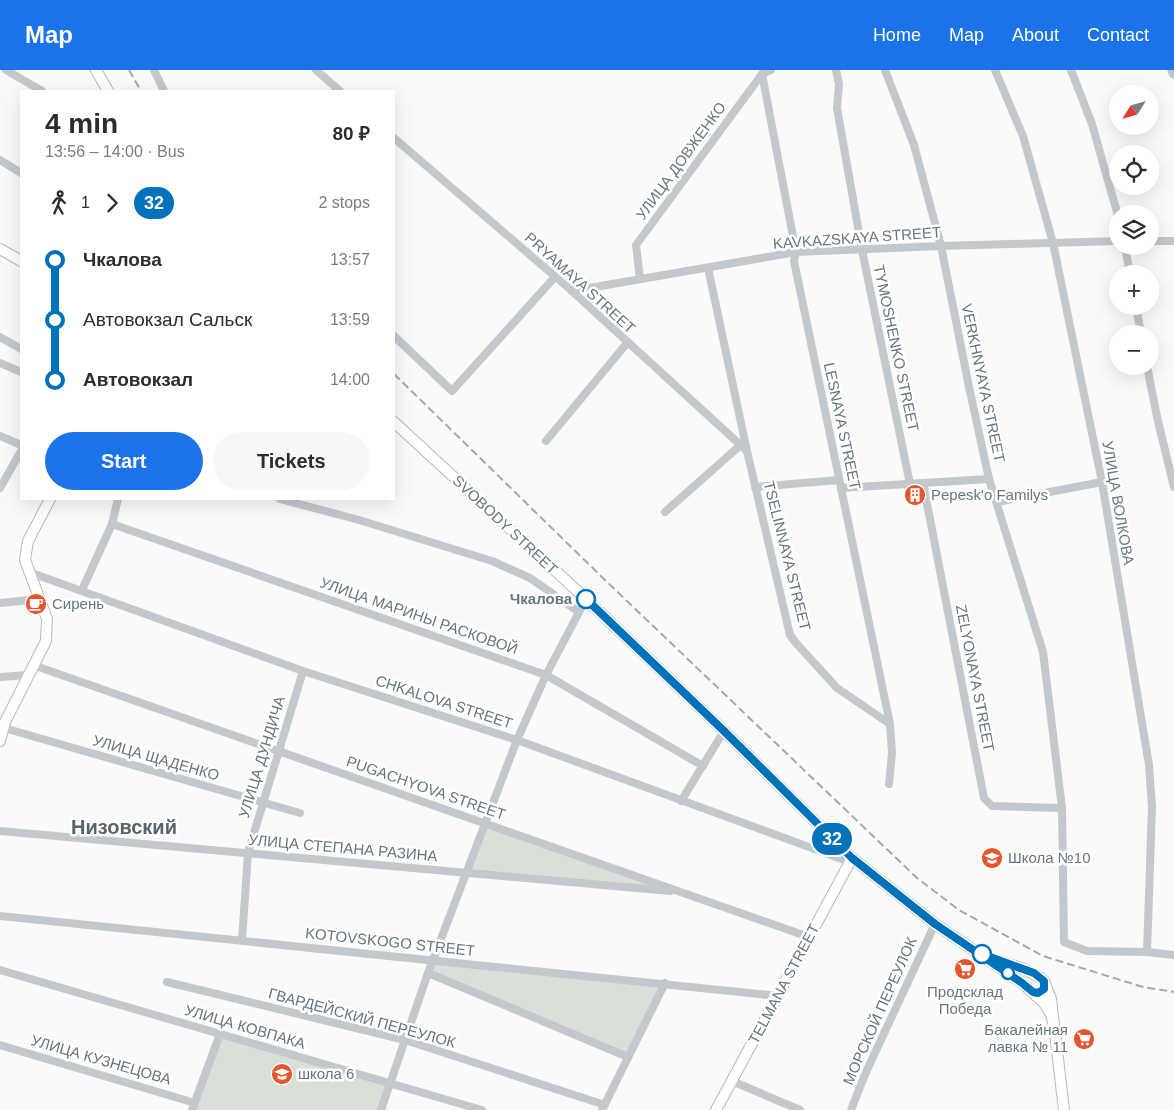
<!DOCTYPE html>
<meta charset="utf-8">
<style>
body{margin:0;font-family:Helvetica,sans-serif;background:#f7f7f7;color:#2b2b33;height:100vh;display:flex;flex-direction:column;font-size:19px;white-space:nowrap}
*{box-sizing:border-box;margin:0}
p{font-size:16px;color:#7c7c81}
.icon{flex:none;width:28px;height:28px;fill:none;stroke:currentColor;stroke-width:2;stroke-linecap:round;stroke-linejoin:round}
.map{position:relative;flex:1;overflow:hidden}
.panel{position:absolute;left:20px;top:20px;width:375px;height:410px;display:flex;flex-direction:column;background:#fff;border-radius:0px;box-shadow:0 5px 20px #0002}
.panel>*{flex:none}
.badge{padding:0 10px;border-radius:16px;font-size:18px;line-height:32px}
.needle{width:32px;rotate:233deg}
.tools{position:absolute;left:1109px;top:15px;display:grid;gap:10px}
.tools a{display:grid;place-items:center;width:50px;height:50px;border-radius:50%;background:#fff;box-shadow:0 5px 20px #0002;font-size:25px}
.map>.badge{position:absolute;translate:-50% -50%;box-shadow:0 0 0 2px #fff}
.legs{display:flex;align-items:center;gap:8px;height:55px;padding:0 25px;font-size:16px}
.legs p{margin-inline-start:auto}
.overview{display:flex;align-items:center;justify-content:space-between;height:85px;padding:0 25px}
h1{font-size:28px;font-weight:600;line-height:38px}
.cta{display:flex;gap:10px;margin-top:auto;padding:10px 25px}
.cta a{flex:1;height:58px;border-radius:30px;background:#1a73e8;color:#fff;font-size:20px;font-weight:600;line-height:58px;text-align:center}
.cta a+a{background:#f7f7f7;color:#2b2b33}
ul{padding:0 25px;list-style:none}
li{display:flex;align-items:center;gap:18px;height:60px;font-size:19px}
li i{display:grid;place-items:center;width:8px;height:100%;margin:0 6px;background:currentColor}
li i::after{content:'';width:12px;height:12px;margin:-6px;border:4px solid;border-radius:50%;background:#fff}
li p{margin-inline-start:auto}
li:first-child i{background:linear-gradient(#0000 50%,currentColor 0)}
li:last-child i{background:linear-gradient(currentColor 50%,#0000 0)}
header{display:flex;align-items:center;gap:30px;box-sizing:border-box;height:70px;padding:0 25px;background:#1a73e8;color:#fff}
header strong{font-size:24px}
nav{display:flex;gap:28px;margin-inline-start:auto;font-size:18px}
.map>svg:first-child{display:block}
</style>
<header>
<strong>Map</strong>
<nav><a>Home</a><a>Map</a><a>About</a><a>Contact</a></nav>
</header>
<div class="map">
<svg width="1174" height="1040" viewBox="0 0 1174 1040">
<rect width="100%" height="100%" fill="#fafaf8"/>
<g fill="#dadfd7">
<polygon points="487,750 683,822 467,803"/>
<polygon points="434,890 665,913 628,987 428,903"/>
<polygon points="220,964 390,1013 381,1040 192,1040"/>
</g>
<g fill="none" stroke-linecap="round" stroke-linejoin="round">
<polyline stroke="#bbc7cb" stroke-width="11" points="1173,0 1174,3"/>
<g stroke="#b5babe" stroke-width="12">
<g id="major">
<polyline points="96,0 108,21"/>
<polyline points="0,179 21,191"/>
<polyline points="394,352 586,529 724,661 852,788 935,854 1022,913 1044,933 1051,944 1054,956"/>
<polyline points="0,671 5,652 46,571 47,549 25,490 28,471 50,429"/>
<polyline points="993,889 1024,899 1041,908"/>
<polyline points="1044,911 1051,929 1064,1040"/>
<polyline points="716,1040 852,788"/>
</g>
</g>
<g stroke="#c3c8cc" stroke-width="8">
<polyline points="6,0 42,21"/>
<polyline points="154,0 164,21"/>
<polyline points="316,0 340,21"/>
<polyline points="836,0 839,14 837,38 862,180 910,414"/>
<polyline points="885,0 914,75 941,176 969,317 989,409 1043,582 1062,738 1064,872 1087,881 1147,882 1174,885"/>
<polyline points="995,0 1023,66 1053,173 1102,412 1149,695 1152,737 1147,882"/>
<polyline points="1071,0 1092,54 1118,146"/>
<polyline points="762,4 796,182 794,191 890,654 892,683 889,714"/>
<polyline points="394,68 572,221 747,381"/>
<polyline points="0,90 21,103"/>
<polyline points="1150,171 1174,171"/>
<polyline points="1125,176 1130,204"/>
<polyline points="708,198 747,381 790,565 796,573 837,618 890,654"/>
<polyline points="640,209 636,175 762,4 771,0"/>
<polyline points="572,221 796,182 941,176 1118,171"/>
<polyline points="1136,236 1141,264"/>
<polyline points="394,266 452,321 554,208"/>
<polyline points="0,267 21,279"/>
<polyline points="0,293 21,302"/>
<polyline points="1147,296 1157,347 1174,417"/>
<polyline points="0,366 21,375"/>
<polyline points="546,371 627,273"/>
<polyline points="923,413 984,728 992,736 1062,738"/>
<polyline points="755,417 839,410"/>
<polyline points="0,418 21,381"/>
<polyline points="841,418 989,409"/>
<polyline points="280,429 359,450 492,491 530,508 579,542"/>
<polyline points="997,432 1102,412"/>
<polyline points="665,442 744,372"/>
<polyline points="112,454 546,605 703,696"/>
<polyline points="29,502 303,601 517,670 850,792"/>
<polyline points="82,520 112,454 118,429"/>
<polyline points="0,533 40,529"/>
<polyline points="33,595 809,867"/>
<polyline points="0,607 28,605"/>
<polyline points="4,658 300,743"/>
<polyline points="681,731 724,661"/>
<polyline points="0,761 670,821"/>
<polyline points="0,846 778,926"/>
<polyline points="242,870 248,783 303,601"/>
<polyline points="0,900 482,1040"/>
<polyline points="428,903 628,987"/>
<polyline points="167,912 405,970 605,1035"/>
<polyline points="0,975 195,1033"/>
<polyline points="732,1011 800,1040"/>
<polyline points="192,1040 220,964"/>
<polyline points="381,1040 428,903 517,670 546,605 586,529"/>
<polyline points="602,1040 665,913"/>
<polyline points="851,1040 866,1002 935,854"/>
</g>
<use href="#major" stroke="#fff" stroke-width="10"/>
<g stroke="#a2aab0" stroke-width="2" stroke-dasharray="8 4" stroke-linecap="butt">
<polyline points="129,0 141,21"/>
<polyline points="394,304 606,511 917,808 959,840 1043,886 1143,917 1174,922"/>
</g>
</g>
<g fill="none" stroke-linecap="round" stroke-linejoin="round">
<g stroke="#fff" stroke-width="11">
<polyline id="line-1" points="586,529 724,661 852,788 935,854 1022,913 1033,922 1038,923 1044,919 1044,911 1034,903 982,884"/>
</g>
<use href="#line-1" stroke="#0072bc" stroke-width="8"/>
</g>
<defs>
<g id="building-disc" transform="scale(1.125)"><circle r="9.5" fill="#e4572e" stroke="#fff"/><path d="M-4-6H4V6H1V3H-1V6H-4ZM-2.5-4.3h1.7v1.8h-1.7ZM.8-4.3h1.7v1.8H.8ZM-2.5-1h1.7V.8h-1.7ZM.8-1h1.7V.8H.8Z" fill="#fff"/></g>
<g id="cafe-disc" transform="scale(1.125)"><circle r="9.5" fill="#e4572e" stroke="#fff"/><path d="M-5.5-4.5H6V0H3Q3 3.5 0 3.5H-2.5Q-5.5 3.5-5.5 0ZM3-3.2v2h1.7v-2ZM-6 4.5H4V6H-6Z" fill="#fff"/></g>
<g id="school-disc" transform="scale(1.125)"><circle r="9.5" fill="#e4572e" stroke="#fff"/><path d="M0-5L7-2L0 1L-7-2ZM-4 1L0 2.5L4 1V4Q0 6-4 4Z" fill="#fff"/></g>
<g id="supermarket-disc" transform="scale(1.125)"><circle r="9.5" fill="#e4572e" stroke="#fff"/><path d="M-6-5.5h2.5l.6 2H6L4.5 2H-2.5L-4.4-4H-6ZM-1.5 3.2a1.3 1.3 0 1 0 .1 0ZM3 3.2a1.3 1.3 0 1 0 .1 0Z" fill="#fff"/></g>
</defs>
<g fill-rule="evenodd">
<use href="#building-disc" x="915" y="425"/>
<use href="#cafe-disc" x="36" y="534"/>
<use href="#school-disc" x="992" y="788"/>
<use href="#supermarket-disc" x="965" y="899"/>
<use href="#supermarket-disc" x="1084" y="969"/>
<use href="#school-disc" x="282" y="1004"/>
</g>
<g fill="#fff" stroke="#0072bc" stroke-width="2.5">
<circle cx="586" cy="529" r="9"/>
<circle cx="982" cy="884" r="9"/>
<circle cx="1008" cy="903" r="6"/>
</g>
<g text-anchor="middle" stroke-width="5" stroke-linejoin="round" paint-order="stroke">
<g font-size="15" fill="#657683" stroke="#fff">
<text transform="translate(681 91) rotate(-54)" y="5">УЛИЦА ДОВЖЕНКО</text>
<text transform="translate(857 168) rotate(-4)" y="5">KAVKAZSKAYA STREET</text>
<text transform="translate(580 213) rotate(42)" y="5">PRYAMAYA STREET</text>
<text transform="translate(896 278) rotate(78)" y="5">TYMOSHENKO STREET</text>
<text transform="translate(983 313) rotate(78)" y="5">VERKHNYAYA STREET</text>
<text transform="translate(842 356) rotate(78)" y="5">LESNAYA STREET</text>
<text transform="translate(1118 433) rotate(80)" y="5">УЛИЦА ВОЛКОВА</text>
<text transform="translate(505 455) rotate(43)" y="5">SVOBODY STREET</text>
<text transform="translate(787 486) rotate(76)" y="5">TSELINNAYA STREET</text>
<text transform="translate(419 546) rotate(19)" y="5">УЛИЦА МАРИНЫ РАСКОВОЙ</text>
<text transform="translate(975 608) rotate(79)" y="5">ZELYONAYA STREET</text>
<text transform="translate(444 632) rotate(18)" y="5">CHKALOVA STREET</text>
<text transform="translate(262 687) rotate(-73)" y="5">УЛИЦА ДУНДИЧА</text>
<text transform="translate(156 688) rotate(16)" y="5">УЛИЦА ЩАДЕНКО</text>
<text transform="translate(426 718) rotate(19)" y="5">PUGACHYOVA STREET</text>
<text transform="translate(343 778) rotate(5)" y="5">УЛИЦА СТЕПАНА РАЗИНА</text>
<text transform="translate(390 872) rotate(6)" y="5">KOTOVSKOGO STREET</text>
<text transform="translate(784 914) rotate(-62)" y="5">TELMANA STREET</text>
<text transform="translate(880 941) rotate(-66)" y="5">МОРСКОЙ ПЕРЕУЛОК</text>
<text transform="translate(362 948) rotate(15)" y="5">ГВАРДЕЙСКИЙ ПЕРЕУЛОК</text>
<text transform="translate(245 957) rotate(16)" y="5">УЛИЦА КОВПАКА</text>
<text transform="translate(101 990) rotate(16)" y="5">УЛИЦА КУЗНЕЦОВА</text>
</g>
<g font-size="15" fill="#657683" stroke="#fff" text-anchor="start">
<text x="931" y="430">Pepesk'o Familys</text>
<text x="52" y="539">Сирень</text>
<text x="1008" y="793">Школа №10</text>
<text x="965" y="927" text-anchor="middle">Продсклад<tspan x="965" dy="17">Победа</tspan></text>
<text x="1068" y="965" text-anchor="end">Бакалейная<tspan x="1068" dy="17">лавка № 11</tspan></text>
<text x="298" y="1009">школа 6</text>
</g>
<g font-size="15" font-weight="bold" fill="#657683" stroke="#fff" text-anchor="end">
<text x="572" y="534">Чкалова</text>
</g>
<g font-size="20" font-weight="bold" fill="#57646e" stroke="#fff">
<text x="124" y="764">Низовский</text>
</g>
</g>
</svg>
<div class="tools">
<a><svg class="needle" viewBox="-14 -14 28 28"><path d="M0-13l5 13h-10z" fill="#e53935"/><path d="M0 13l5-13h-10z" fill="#7c7c81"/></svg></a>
<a><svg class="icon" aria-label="locate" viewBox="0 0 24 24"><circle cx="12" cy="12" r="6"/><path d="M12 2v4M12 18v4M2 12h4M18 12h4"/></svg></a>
<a><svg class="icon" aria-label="layers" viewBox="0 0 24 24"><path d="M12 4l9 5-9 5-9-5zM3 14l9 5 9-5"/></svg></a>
<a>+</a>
<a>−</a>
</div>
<b class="badge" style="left:832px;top:769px;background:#0072bc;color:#fff">32</b>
<section class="panel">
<div class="overview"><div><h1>4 min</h1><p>13:56 – 14:00 · Bus</p></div><b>80 ₽</b></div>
<div class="legs"><svg class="icon" aria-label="walk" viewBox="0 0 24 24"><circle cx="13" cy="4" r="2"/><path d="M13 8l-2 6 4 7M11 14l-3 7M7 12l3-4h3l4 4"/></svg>1<svg class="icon" aria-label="forward" viewBox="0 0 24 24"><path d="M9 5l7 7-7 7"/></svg><b class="badge" style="background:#0072bc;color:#fff">32</b><p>2 stops</p></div>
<ul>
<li><i style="color:#0072bc"></i><b>Чкалова</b><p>13:57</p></li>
<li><i style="color:#0072bc"></i><span>Автовокзал Сальск</span><p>13:59</p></li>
<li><i style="color:#0072bc"></i><b>Автовокзал</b><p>14:00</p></li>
</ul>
<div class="cta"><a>Start</a><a>Tickets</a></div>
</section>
</div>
